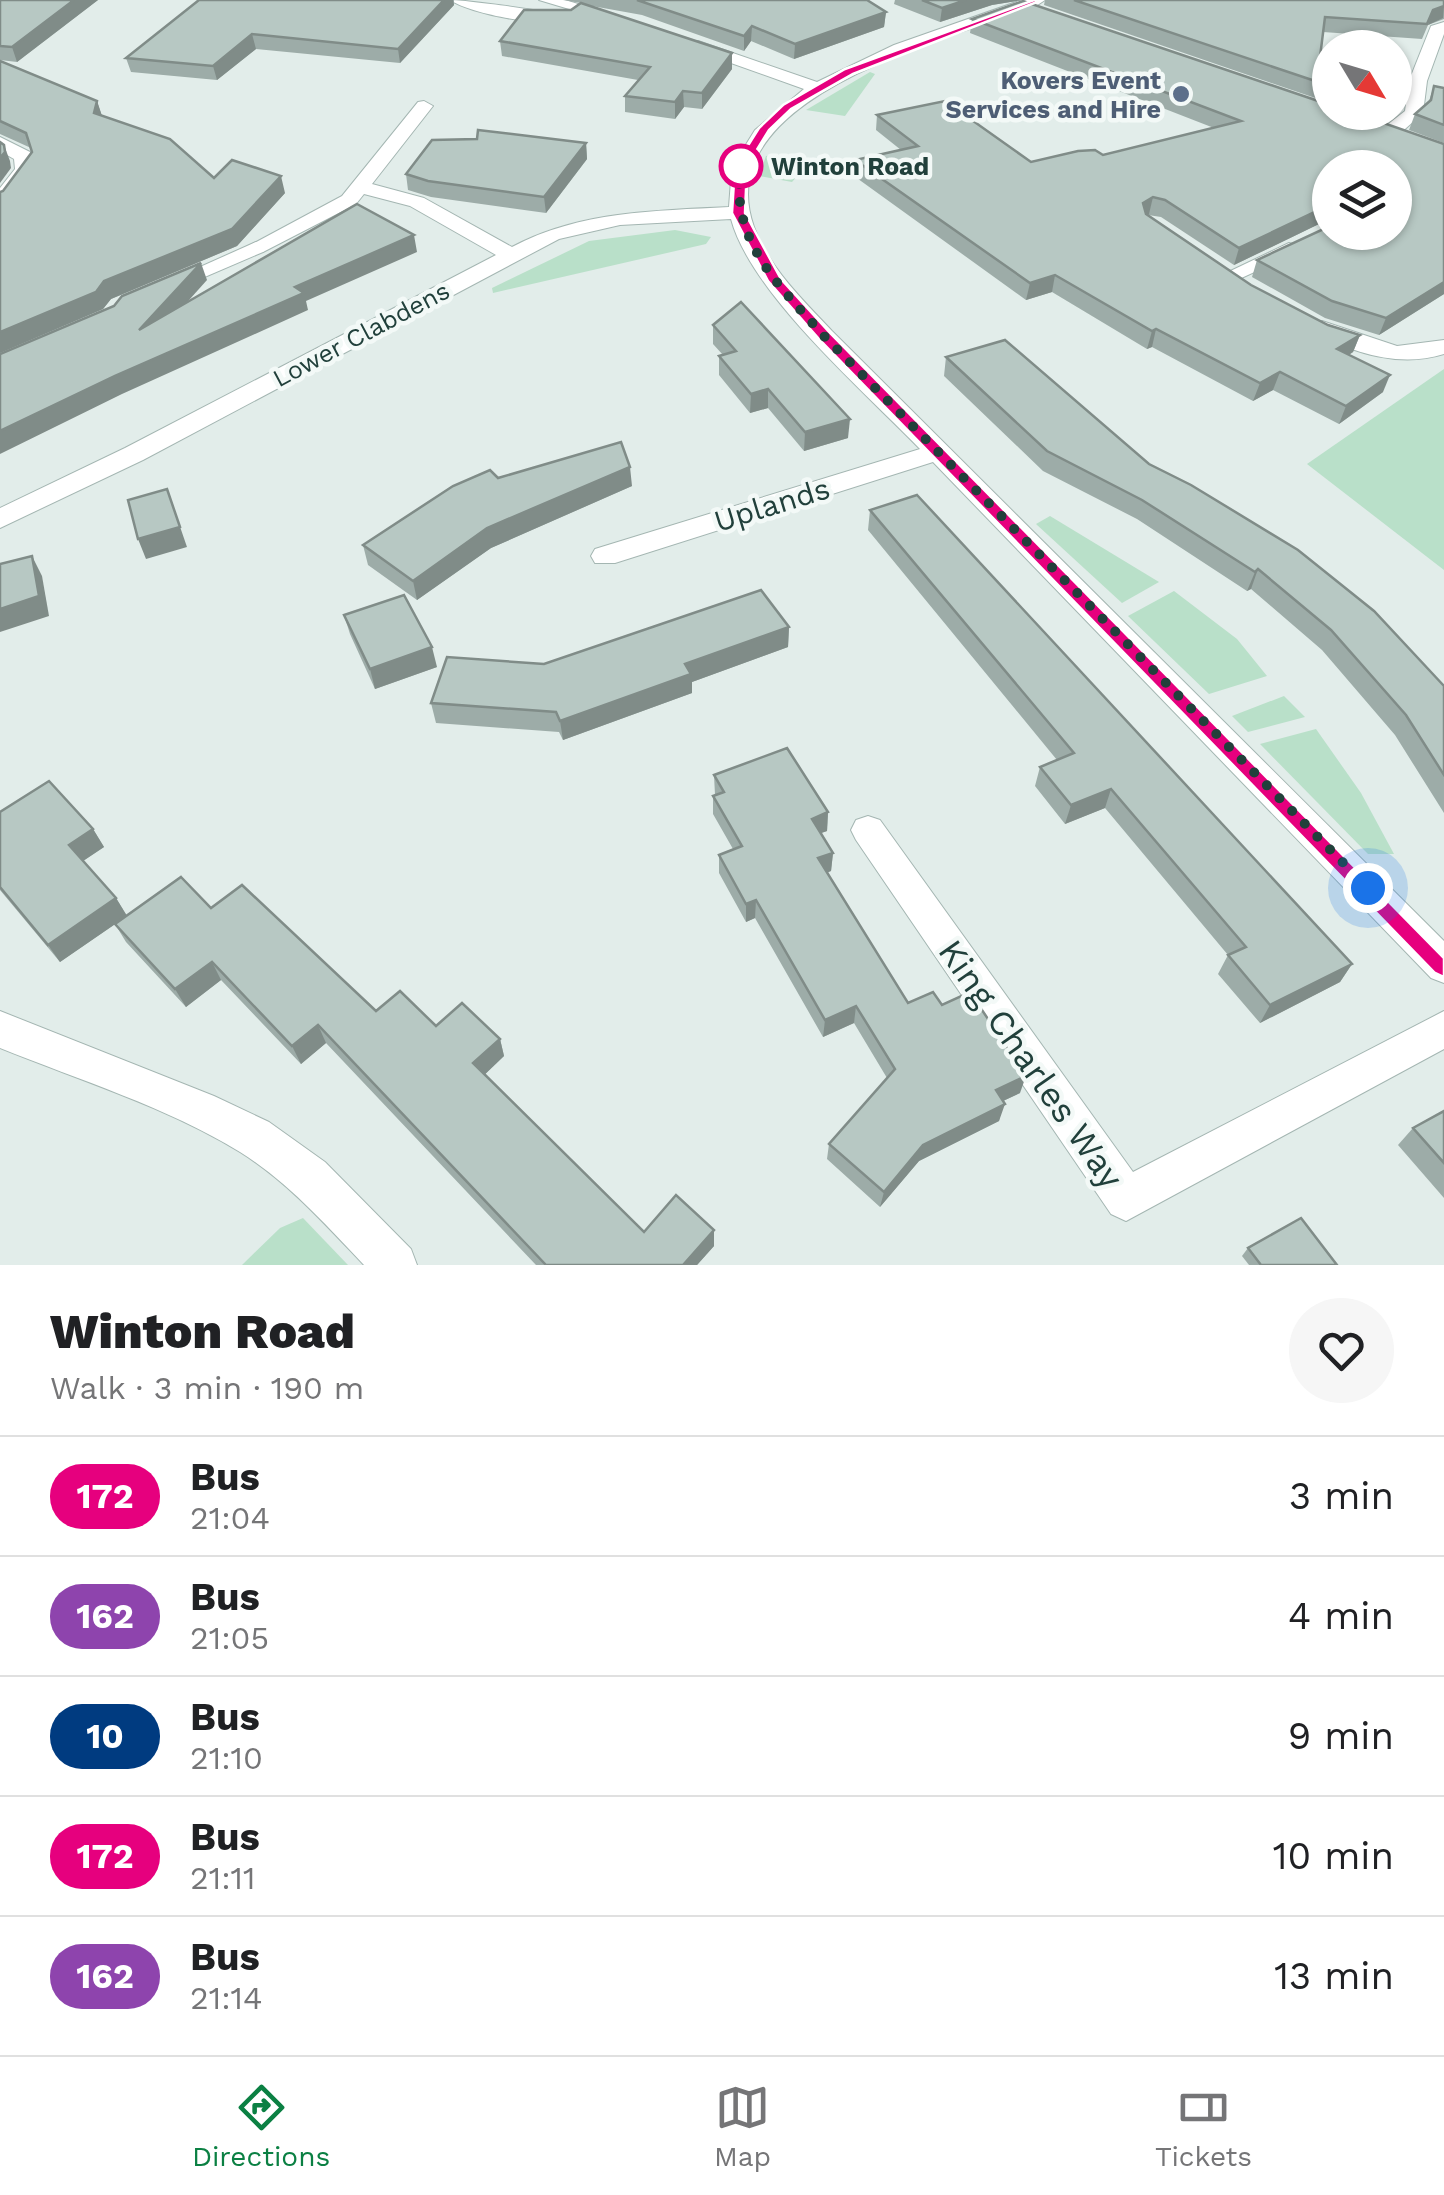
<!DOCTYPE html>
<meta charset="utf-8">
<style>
body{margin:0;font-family:"Work Sans",sans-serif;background:#f6f6f6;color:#202124;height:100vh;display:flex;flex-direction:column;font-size:38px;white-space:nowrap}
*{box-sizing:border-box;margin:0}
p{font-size:32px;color:#757577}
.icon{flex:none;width:55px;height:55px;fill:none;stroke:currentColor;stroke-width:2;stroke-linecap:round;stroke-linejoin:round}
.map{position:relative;height:1265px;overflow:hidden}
.drawer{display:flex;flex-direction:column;background:#fff;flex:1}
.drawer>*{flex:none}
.badge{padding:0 20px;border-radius:32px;font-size:35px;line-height:65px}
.needle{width:65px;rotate:128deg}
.buttons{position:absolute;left:1312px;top:30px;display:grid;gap:20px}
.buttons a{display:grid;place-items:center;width:100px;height:100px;border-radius:50%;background:#fff;box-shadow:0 2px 8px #0004;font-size:50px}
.you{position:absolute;width:50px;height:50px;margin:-25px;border:8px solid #fff;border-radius:50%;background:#1a73e8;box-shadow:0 0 0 15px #1a73e833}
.map>.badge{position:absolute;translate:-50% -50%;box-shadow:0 0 0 5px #fff}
.round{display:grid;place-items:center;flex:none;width:105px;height:105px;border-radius:52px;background:#f6f6f6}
.headline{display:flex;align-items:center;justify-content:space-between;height:170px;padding:0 50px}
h1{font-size:48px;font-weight:800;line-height:75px}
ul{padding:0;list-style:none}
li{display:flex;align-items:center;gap:30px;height:120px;padding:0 50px;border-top:2px solid #e0e0e0}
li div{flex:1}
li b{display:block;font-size:38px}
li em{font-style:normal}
li .badge{min-width:110px;font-weight:700;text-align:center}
.dock{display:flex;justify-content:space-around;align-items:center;height:140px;border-top:2px solid #e0e0e0;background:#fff;font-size:28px;color:#757577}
.dock a{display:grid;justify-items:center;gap:5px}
.dock .selected{color:#0b8043}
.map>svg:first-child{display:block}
</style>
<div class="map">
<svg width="1444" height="1265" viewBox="0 0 1444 1265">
<rect width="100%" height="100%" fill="#e2edea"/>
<g fill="#b9e0c9">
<polygon points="870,72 875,74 845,116 806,110"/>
<polygon points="776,154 811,160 792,182 759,176 766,156"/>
<polygon points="675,230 711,237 706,244 493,293 492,288 589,241"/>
<polygon points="1444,369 1444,570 1307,464"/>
<polygon points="1050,516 1159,582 1122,603 1036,524"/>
<polygon points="1174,591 1237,639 1267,676 1209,694 1128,616"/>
<polygon points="1284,696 1305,717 1248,732 1232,716"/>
<polygon points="1316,729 1361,793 1394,854 1368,854 1260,744"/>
<polygon points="303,1218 348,1265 242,1265 280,1228"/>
</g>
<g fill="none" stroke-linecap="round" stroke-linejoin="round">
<g stroke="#a4b6b2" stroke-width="2">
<g id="service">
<polygon points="256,242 266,248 263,252 179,288 172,290 162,284"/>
<polygon points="1289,243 1296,245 1296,253 1237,280 1230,282 1220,276"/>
</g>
</g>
<g stroke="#a4b6b2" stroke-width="2">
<g id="minor">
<path d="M450 0C465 0 558 12 566 17 547 30 469 13 450 0Z"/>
<polygon points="539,0 565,0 624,18 616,23"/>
<path d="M1022 0H1045C1021 18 980 24 952 35 876 63 715 119 754 227 769 268 803 300 832 331L1444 941V983L1431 978 933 462 615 563H595L591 556 595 549 920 449C866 393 751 294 731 219L620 225 559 239 143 460 0 528V508L125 448 496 255 410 206 364 194 356 204 263 252H249L245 248 342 196 418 102 424 101 433 106 372 184 424 198 512 247C580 211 654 211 729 207L732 167 755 130 804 89 686 47V41H698L817 82 894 45Z"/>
<polygon points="1444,22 1444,34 1427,81 1423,113 1396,137 1382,137 1382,129 1405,111 1409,81 1431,26"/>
<polygon points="0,137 30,152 35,169 7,205 0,207 0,188 15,169 14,159 0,151"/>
<path d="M1322 321 1397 346 1444 340V354C1399 368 1355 353 1314 333L1311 328 1314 323Z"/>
<polygon points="868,816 880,820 1133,1172 1444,1011 1444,1049 1126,1221 1111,1214 856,840 851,830 856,820"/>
<path d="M0 1011 214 1096 269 1122 325 1162 411 1249 417 1265H364C325 1224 288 1182 240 1152 167 1107 79 1080 0 1048Z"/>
</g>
</g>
<use href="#service" fill="#fff" fill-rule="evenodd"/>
<use href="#minor" fill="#fff" fill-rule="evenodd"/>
</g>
<g fill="#9daca8" fill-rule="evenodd">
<polygon points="0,0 98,0 17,62 0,60"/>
<polygon points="199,0 454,0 454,5 400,63 256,49 217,80 131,72 126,58"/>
<polygon points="563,0 867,0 886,12 884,27 794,59 751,41 744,51 642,15 581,4 732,53 732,69 702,109 684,107 675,119 625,112 625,96 638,80 502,56 500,41 571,10 581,3"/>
<polygon points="895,0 1022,0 992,5 940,22 894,4"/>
<polygon points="1045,0 1444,0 1444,19 1428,25 1422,39 1323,32 1319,65 1330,67 1330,103 1044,5"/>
<path d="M972 19 1444 144V294L1379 335 1325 318 1252 277 1257 260 1329 227V225L1319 224 1234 265 1161 217 1148 215 1251 285 1328 325 1360 335 1353 352 1349 355 1383 392 1339 424 1273 390 1253 401 1152 347 1147 349 1052 292 1026 300 854 176 855 160 901 150 876 130 877 115 1031 162 1103 155 1214 128 970 33ZM1330 168 1395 232H1330Z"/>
<polygon points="0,61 97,101 102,116 214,178 285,193 237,246 111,299 103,309 0,353 0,192 3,191 32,152 31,148 0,134"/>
<polygon points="1434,86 1444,88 1444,143 1409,130 1415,114 1428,104"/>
<polygon points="1401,109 1385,122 1359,112 1395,112"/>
<polygon points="586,143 587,159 546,213 431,197 408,190 406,174"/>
<polygon points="713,325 848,438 804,451 768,408 750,413 719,375 719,356 723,355 713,344"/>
<polygon points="946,357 1149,464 1444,686 1444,813 1395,735 1322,650 1251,589 1247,591 1137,519 1043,471 944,376"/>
<polygon points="498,478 632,486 491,548 417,600 368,565 363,545"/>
<polygon points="870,510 1352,964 1340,982 1260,1023 1218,974 1228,955 1105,808 1065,824 1035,786 1040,767 1057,760 868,530"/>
<polygon points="344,615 437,667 375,689 350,634"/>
<polygon points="789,627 788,647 692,682 692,693 563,740 559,732 436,723 431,703 544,664"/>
<polygon points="714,775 828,812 827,831 821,833 833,853 831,871 827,872 908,1003 942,1005 1020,1093 1003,1101 999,1121 919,1161 880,1207 827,1159 829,1144 887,1078 854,1023 823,1037 755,918 746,922 719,873 719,855 733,849 713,814 713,796 715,795"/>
<polygon points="0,812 93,829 104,847 83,861 116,898 127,916 211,908 376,1011 436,1026 500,1039 504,1056 484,1075 644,1232 714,1246 697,1265 536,1265 326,1043 301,1064 221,980 186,1007 126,942 115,924 60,962 0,890"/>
<polygon points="1444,1111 1444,1198 1398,1145 1413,1128"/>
<polygon points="1248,1248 1337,1265 1249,1265 1242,1256"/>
</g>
<g fill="#808c88">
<polygon points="74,0 98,0 17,62 12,47"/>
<polygon points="444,0 453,0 454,5 400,63 398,49"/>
<polygon points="966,0 1022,0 992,5 940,22 942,8"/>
<polygon points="1444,6 1443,18 1428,25 1433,10"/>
<polygon points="886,12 884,27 794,59 795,44"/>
<polygon points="752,26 751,41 744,51 744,36"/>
<polygon points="252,34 256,49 217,80 213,66"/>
<polygon points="732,53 732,69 702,109 702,93"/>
<polygon points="683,91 684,107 675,119 675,102"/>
<polygon points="1407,94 1401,109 1385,122 1389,112 1395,112 1395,103"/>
<polygon points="97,101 102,116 94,113"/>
<polygon points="586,143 587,159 546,213 544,197"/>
<polygon points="4,145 10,161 11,168 0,183 0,158"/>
<polygon points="281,176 285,193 237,246 111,299 103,309 0,353 0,332 104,281"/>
<polygon points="1153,197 1149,214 1139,220 1143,203"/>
<polygon points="1325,207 1319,224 1234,265 1239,248"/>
<polygon points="414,235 417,252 306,301 308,310 122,394 0,454 0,431 295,287"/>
<polygon points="201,263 207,280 146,348 139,330"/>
<polygon points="1055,275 1052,292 1026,300 1030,283"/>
<polygon points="1444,282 1444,294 1379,335 1386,318"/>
<polygon points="1156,329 1152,347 1147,349 1152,331"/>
<polygon points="1360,335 1353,352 1330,367 1337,349"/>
<polygon points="1280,372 1273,390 1253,401 1260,383"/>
<polygon points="1390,375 1383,392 1339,424 1346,406"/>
<polygon points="768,389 768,408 750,413 751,394"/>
<polygon points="850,419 848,438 804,451 805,432"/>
<polygon points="630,467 632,486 491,548 417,600 413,581 487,528"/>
<polygon points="167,489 187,547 146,559 138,539"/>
<polygon points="32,556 42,576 49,616 0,632 0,609"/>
<polygon points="1258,569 1251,589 1247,591 1255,572"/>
<polygon points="789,627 788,647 692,682 692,693 563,740 560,721 685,664"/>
<polygon points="432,647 437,667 375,689 370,669"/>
<polygon points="1111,789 1105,808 1065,824 1071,805"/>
<polygon points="828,812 827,831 810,837 812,819"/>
<polygon points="93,829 104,847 80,863 69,845"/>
<polygon points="833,853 831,871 817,877 818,858"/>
<polygon points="116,898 127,916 60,962 48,945"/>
<polygon points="756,900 755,918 746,922 746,904"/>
<polygon points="212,962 221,980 186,1007 175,989"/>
<polygon points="1352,964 1340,982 1260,1023 1270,1005"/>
<polygon points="856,1006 854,1023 823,1037 825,1020"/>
<polygon points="318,1025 326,1043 301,1064 292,1046"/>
<polygon points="500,1039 504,1056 478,1081 473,1063"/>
<polygon points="1026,1076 1020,1093 990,1107 996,1090"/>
<polygon points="1005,1104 999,1121 919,1161 880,1207 884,1192 923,1145"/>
<polygon points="714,1230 714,1246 697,1265 683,1265"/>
</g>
<g fill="#b7c8c3" stroke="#808c88" stroke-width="2.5">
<polygon points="0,0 74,0 12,47 0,46"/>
<polygon points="199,0 444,0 398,49 252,34 213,66 126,58"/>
<polygon points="637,0 867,0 886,12 795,44 752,26 744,36"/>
<polygon points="922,0 966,0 942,8"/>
<polygon points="1074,0 1444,0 1444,6 1433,10 1427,24 1325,17 1319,65 1330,67 1330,86"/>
<polygon points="1023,1 1330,105 1330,112 1352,112 1444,144 1444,282 1386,318 1332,301 1257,260 1330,226 1330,232 1395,232 1395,168 1330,168 1330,208 1325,207 1239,248 1165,200 1153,197 1143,203 1146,214 1251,285 1328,325 1360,335 1337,349 1390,375 1346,406 1280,372 1260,383 1156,329 1152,331 1055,275 1030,283 855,160 918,146 877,115 945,101 1031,162 1078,151 1095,150 1103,155 1241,121 972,19"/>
<polygon points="581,3 732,53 702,93 683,91 675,102 625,96 650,67 500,41 524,10 571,10"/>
<polygon points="0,61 97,101 94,113 170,139 214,178 232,160 281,176 232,229 104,281 96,292 0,332 0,192 3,191 32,152 26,133 0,121"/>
<polygon points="1395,78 1409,81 1407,94 1395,103"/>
<polygon points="1434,86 1444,88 1444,125 1415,114 1431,100"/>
<polygon points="478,130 586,143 544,197 428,181 406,174 432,140 477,139"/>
<polygon points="0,142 4,145 5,152 0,158"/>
<polygon points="357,204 414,235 295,287 304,293 115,376 0,431 0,354 114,306 122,296 201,263 139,330"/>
<polygon points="741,302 850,419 805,432 768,389 751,394 719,356 736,351 713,325"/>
<polygon points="1005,340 1149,464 1191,485 1298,550 1374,611 1444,686 1444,775 1406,715 1331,630 1258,569 1255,572 1142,500 1047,451 946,357"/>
<polygon points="621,442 630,467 487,528 413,581 363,545 453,486 490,470 498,478"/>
<polygon points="167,489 180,527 138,539 128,500"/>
<polygon points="917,495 1352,964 1270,1005 1228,955 1246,947 1111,789 1071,805 1040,767 1074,753 870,510"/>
<polygon points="32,556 39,596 0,609 0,564"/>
<polygon points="761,590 789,627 685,664 691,674 560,721 556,712 431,703 447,657 544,664"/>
<polygon points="404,595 432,647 370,669 344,615"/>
<polygon points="787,748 828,812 812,819 833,853 818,858 908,1003 933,992 942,1005 970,992 1026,1076 996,1090 1005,1104 923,1145 884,1192 829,1144 895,1069 856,1006 825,1020 756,900 746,904 719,855 742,846 713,796 724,792 714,775"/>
<polygon points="49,781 93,829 69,845 116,898 48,945 0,887 0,812"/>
<polygon points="181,877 211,908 242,885 376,1011 400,991 436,1026 462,1003 500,1039 473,1063 644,1232 676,1195 714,1230 683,1265 546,1265 318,1025 292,1046 212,962 175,989 115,924"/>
<polygon points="1444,1111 1444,1163 1413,1128"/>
<polygon points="1301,1218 1337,1265 1261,1265 1248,1248"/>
</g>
<polygon fill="#e6007e" stroke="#fff" stroke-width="2.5" points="1034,0 1042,0 853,74 791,109 769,130 747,166 745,213 781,279 830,333 1444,958 1444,977 1435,973 819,339 768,281 732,213 735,166 759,128 783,105 845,69"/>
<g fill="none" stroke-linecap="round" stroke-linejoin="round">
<path stroke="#21403b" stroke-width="10" stroke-dasharray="0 18" d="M741 166C729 240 778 284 824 336L1368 888"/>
</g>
<circle fill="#5c6f8a" stroke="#f3f9f7" stroke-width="4" cx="1181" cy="94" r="10"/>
<circle fill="#fff" stroke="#e6007e" stroke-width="5" cx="741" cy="166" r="20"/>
<g text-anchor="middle" stroke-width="9" stroke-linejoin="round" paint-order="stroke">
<g font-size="25" font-weight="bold" fill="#4e5e75" stroke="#f3f9f7" text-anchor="end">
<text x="1161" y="89">Kovers Event<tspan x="1161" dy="29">Services and Hire</tspan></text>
</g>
<g font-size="25" font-weight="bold" fill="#21403b" stroke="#f3f9f7" text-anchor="start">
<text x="771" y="175">Winton Road</text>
</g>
<g font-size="25" fill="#21403b" stroke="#f3f9f7">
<text transform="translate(361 334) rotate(-28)" y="9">Lower Clabdens</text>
</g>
<g font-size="30" fill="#21403b" stroke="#f3f9f7">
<text transform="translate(772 505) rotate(-17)" y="10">Uplands</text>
</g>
<g font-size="35" fill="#21403b" stroke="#f3f9f7">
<text transform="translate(1031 1064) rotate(55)" y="12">King Charles Way</text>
</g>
</g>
</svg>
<div class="buttons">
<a><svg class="needle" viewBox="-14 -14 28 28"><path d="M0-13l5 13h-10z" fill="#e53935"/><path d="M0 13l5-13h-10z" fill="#757577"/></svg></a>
<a><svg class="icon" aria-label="layers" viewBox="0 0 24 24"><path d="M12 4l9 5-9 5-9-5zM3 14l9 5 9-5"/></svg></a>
</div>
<div class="you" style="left:1368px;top:888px"></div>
</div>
<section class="drawer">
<div class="headline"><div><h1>Winton Road</h1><p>Walk · 3 min · 190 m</p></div><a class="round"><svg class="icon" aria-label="heart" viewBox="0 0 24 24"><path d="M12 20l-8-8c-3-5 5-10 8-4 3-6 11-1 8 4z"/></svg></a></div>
<ul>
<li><span class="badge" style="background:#e6007e;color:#fff">172</span><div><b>Bus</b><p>21:04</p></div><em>3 min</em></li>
<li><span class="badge" style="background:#8e44ad;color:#fff">162</span><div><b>Bus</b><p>21:05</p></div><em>4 min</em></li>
<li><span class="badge" style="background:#003b80;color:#fff">10</span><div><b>Bus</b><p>21:10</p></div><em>9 min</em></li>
<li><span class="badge" style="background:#e6007e;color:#fff">172</span><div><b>Bus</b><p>21:11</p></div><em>10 min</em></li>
<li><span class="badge" style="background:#8e44ad;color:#fff">162</span><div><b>Bus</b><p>21:14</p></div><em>13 min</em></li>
</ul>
</section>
<nav class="dock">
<a class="selected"><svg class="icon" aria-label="directions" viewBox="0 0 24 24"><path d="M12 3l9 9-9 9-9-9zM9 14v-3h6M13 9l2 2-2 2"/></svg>Directions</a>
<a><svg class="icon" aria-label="map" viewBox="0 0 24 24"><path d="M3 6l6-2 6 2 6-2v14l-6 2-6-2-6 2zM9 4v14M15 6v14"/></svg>Map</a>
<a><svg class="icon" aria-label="tickets" viewBox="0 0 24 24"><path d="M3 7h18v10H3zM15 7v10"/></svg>Tickets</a>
</nav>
